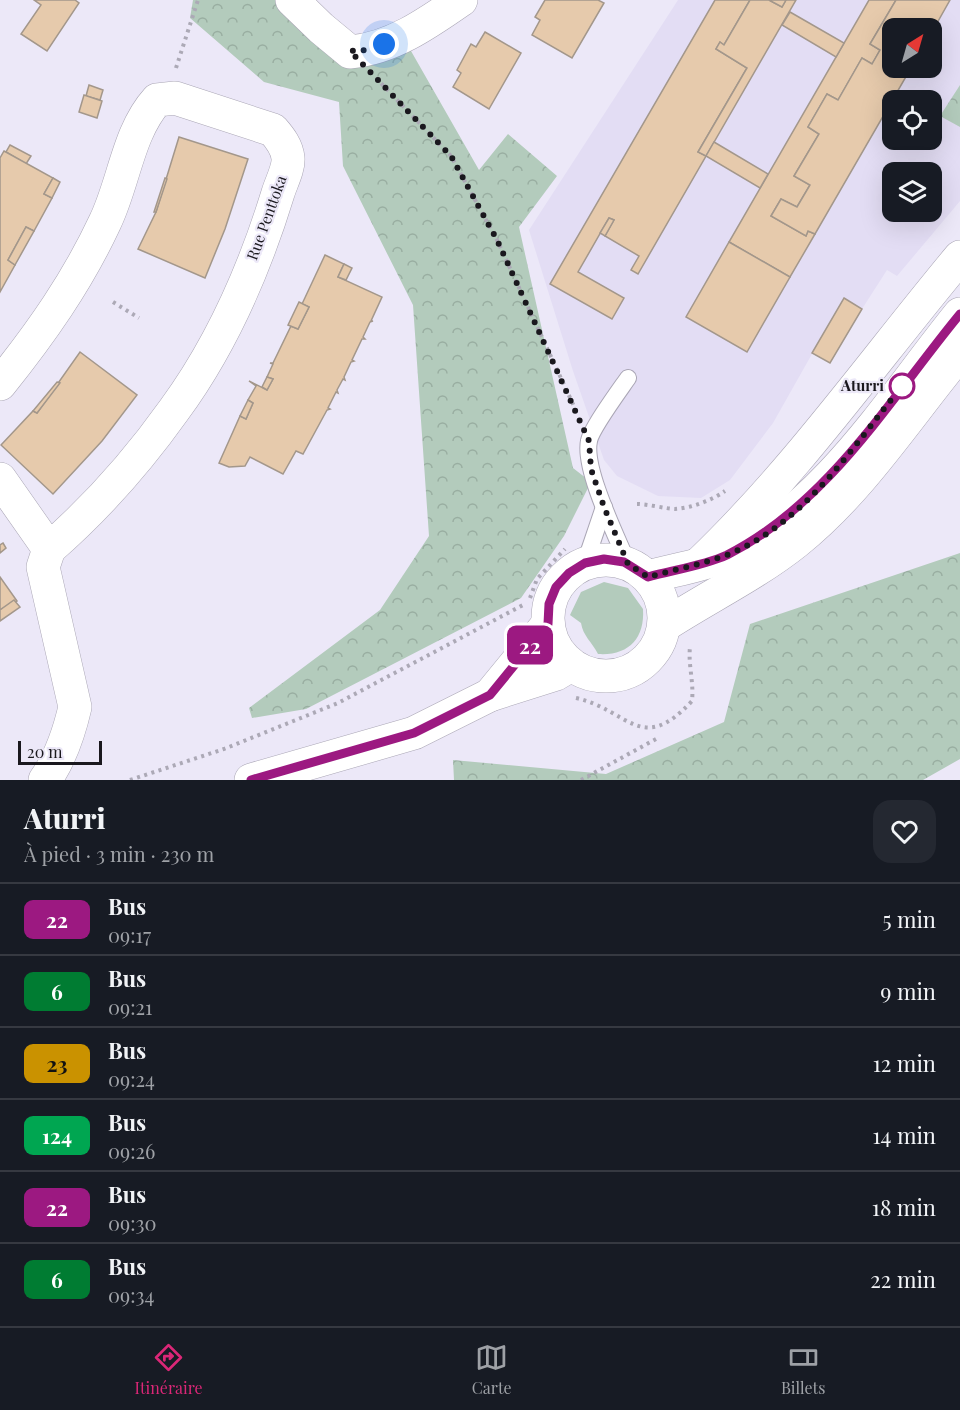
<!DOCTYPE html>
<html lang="fr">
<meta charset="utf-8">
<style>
body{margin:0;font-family:"Playfair Display",serif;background:#242831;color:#f1f3f6;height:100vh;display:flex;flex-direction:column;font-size:22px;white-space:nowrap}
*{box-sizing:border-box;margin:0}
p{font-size:20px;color:#9ea1a6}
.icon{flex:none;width:33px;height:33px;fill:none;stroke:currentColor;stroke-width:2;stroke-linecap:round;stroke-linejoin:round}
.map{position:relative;height:780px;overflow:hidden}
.drawer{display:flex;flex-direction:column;background:#171b24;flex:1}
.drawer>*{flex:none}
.badge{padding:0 12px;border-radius:9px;font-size:21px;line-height:39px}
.needle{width:39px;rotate:37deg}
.fabs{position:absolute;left:882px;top:18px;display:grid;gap:12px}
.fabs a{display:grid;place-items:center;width:60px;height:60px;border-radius:12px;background:#171b24;box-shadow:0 6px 24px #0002;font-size:30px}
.scale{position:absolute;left:18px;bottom:15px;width:84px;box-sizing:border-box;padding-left:6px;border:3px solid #1a181e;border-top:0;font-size:16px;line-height:21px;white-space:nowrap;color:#1a181e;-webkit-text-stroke:4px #ece8f8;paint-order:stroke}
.you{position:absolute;width:30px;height:30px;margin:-15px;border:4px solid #fff;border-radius:50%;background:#1a73e8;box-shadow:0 0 0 9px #1a73e833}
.map>.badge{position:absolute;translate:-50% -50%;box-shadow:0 0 0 3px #fff}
.round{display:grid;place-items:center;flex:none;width:63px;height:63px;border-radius:18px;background:#242831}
.overview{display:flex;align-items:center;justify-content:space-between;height:102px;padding:0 24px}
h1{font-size:28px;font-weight:800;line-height:45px}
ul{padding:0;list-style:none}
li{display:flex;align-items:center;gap:18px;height:72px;padding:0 24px;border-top:2px solid #363941}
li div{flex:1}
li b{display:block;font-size:22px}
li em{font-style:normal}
li .badge{min-width:66px;font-weight:700;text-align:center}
.menu{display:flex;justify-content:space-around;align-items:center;height:84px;border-top:2px solid #363941;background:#171b24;font-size:16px;color:#9ea1a6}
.menu a{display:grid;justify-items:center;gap:3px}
.menu .on{color:#db2777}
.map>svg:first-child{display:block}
</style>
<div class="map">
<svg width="960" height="780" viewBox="0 0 960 780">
<defs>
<pattern id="forest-crowns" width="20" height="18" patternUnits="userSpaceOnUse" patternTransform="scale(1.5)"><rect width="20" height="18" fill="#b3cbbc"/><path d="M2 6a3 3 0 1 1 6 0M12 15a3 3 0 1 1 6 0" fill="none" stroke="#99aea1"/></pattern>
</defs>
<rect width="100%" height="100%" fill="#ece8f8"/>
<path fill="#e3ddf4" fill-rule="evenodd" d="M678 0H960V201L897 276 887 270 862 309 843 299 773 423 730 480 701 498 658 496 617 476 604 460 573 371 529 230ZM892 28H932V68H892ZM892 100H932V140H892ZM892 172H932V212H892Z"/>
<path fill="#b3cbbc" d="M604 582 628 588 643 609C645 639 628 656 598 654 592 642 583 636 581 623L570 615 581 592Z"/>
<g fill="url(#forest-crowns)">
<polygon points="193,0 286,0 325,40 411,51 479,170 508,134 557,176 519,227 573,468 591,482 564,536 521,598 306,709 252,718 249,708 380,610 429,536 413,305 343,166 339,102 264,82 190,18"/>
<polygon points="960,85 960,127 940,116"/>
<polygon points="960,553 960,759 923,780 454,780 453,760 606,774 724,722 750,624"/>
</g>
<g fill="#e6caac" stroke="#a3978b" stroke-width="1.5">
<polygon points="34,0 75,0 79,3 47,51 21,34 41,5"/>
<polygon points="545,0 598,0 604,3 572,58 532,35 540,20 535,17"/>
<polygon points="715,0 750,0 724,45 720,42 716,49 747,68 698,152 706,156 638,274 631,270 639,256 605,236 614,220 609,218 578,272 624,298 612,319 550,284"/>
<polygon points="750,0 769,0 782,7 786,0 796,0 706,156 698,152 747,68 716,49 720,42 724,45"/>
<polygon points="769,0 786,0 782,7"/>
<polygon points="869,0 896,0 870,44 880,50 872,64 862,58 838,100 827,94 808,127 819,134 794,176 810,185 797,207 781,199 771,216 806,236 808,231 815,234 790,277 729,242"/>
<polygon points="896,0 950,0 932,32 932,28 892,28 892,68 911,68 815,234 808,231 806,236 771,216 781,199 797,207 810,185 794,176 819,134 808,127 827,94 838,100 862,58 872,64 880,50 870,44"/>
<polygon points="790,12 844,43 836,57 782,25"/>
<polygon points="485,32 521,53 489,109 453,87 461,73 457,70 471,44 476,47"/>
<polygon points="89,85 103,90 100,100 86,96"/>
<polygon points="84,95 102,101 97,118 79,112"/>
<polygon points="179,137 248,159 225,229 205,278 138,249 156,212"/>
<polygon points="714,142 768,174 760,188 706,156"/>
<polygon points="10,145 31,156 26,164 6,152"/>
<polygon points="4,151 53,178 44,194 52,198 34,231 26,227 8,260 15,265 0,292 0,158"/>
<polygon points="53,178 60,182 52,198 44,194"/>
<polygon points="165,178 167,179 156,212 154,212"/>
<polygon points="609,218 614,220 605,236 600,233"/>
<polygon points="26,227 34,231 15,265 8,260"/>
<polygon points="729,242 790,277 747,352 686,317"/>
<polygon points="325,255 344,264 338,277 382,297 371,321 373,321 370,322 363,337 365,339 362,339 352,360 354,361 351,362 344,377 345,380 343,379 337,390 338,393 336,392 328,408 330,409 327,410 303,454 296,451 283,474 250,457 245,466 229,467 219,463 240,416 246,419 253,403 248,400 256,386 249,381 267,390 273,379 267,377 273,364 270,363 273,363 291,326 298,329 309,307 302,304"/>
<polygon points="344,264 352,268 346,280 338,277"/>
<polygon points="844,298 862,309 830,363 812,353"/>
<polygon points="299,302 309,307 298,329 288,325"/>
<polygon points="80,352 137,395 102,441 53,494 1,445 33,411 37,413"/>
<polygon points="267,377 273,379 267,390 262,387"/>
<polygon points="57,382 60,383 37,413 33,411"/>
<polygon points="248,400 253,403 246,419 240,416"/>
<polygon points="3,543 6,548 0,553 0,545"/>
<polygon points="0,577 17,601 0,610"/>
<polygon points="14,600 20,607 0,621 0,610"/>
</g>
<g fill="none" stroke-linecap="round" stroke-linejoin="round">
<g stroke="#aaa6b5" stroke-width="18">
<g id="service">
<path d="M628 378C619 391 591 429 589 441 583 469 617 537 628 564"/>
<polyline points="585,563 604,507"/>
</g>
</g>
<g stroke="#aaa6b5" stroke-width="34">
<g id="minor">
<path d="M292 0 321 28 350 52C391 49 428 23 461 0"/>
<path d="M0 384C41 333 77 282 105 222 124 183 128 132 157 100L175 98 273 130C280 138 287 147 288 158 289 168 281 183 278 193 255 268 221 346 174 410 137 462 96 508 49 549L0 479"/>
<path d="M700 563C797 470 874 360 960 257"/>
<path d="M45 780C61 758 69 733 75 707L43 567 49 549"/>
</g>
</g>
<g stroke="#aaa6b5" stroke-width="34">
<g id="secondary">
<circle cx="606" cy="618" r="58"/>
<path d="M648 577C673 570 703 566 727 555 828 505 891 399 960 314"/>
<path d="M665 625C708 597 756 574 796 542 861 490 907 417 960 353"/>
<polyline points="490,695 548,624"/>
<polyline points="251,780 414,733 490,695 556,674 571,665"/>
</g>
</g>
<g stroke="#aca9b6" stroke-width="4" stroke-dasharray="3 4.5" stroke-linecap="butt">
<polyline points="176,68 198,0"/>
<polyline points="376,78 451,156 497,240 578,415"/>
<polyline points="113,302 139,318"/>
<path d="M637 504C647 504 668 509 675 509 692 508 712 500 725 491"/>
<polyline points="530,598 537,579 565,549"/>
<path d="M576 698C629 710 641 756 692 701 694 682 688 665 690 647"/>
<polyline points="130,780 224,749 338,703 523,605"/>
<polyline points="581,780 656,739"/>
</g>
<use href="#service" stroke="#fff" stroke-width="16"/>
<use href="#minor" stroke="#fff" stroke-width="33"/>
<use href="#secondary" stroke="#fff" stroke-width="33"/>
</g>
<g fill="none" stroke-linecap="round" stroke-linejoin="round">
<g stroke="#fff" stroke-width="14">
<path id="line" d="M251 780 414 733 490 695 548 624 549 604 556 587 569 573 585 563 604 559 624 562 648 577C673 570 703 566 727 555 828 504 890 399 960 314"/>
</g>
<use href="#line" stroke="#9c1981" stroke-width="9"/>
<path stroke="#1a181e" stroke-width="6" stroke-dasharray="0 10.8" d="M384 44 370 50 350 51 451 156 497 240 589 441 591 469 604 507 628 564 648 577C673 570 699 565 724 556 802 527 852 448 902 386"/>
</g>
<circle fill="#fff" stroke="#9c1981" stroke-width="3" cx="902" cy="386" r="12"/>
<g text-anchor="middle" stroke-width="4.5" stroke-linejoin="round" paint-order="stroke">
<g font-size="15" fill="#1a181e" stroke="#ece8f8">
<text transform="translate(267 218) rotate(-70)" y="5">Rue Penttoka</text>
</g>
<g font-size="15" font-weight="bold" fill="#1a181e" stroke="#ece8f8" text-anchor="end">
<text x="884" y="391">Aturri</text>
</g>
</g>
</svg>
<div class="fabs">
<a><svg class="needle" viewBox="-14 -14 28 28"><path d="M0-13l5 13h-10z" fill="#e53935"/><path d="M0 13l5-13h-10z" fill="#9ea1a6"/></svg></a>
<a><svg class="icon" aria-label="locate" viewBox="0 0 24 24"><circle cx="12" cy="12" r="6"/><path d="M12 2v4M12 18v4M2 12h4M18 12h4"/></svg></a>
<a><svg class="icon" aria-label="layers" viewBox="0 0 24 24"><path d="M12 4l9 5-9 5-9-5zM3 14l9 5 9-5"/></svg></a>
</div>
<div class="scale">20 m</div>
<div class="you" style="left:384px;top:44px"></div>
<b class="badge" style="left:530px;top:645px;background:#9c1981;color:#fff">22</b>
</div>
<section class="drawer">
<div class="overview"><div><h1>Aturri</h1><p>À pied · 3 min · 230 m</p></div><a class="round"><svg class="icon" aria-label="heart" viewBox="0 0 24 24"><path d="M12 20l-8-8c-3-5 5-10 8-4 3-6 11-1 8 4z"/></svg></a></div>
<ul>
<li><span class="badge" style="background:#9c1981;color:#fff">22</span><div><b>Bus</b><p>09:17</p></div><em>5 min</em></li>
<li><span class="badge" style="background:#007c32;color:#fff">6</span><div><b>Bus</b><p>09:21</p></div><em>9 min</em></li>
<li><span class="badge" style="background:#ca9200;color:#111">23</span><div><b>Bus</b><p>09:24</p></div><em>12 min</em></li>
<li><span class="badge" style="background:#00a651;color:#fff">124</span><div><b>Bus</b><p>09:26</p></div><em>14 min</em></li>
<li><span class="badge" style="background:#9c1981;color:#fff">22</span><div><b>Bus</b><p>09:30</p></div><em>18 min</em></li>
<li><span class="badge" style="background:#007c32;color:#fff">6</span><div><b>Bus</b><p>09:34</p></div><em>22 min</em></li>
</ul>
</section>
<nav class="menu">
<a class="on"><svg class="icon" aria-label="directions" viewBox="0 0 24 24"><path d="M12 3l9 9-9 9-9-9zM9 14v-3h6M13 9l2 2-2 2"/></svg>Itinéraire</a>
<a><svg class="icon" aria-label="map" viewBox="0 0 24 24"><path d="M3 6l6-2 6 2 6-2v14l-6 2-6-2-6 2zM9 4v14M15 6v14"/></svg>Carte</a>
<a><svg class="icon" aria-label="tickets" viewBox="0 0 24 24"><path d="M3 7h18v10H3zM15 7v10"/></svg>Billets</a>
</nav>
